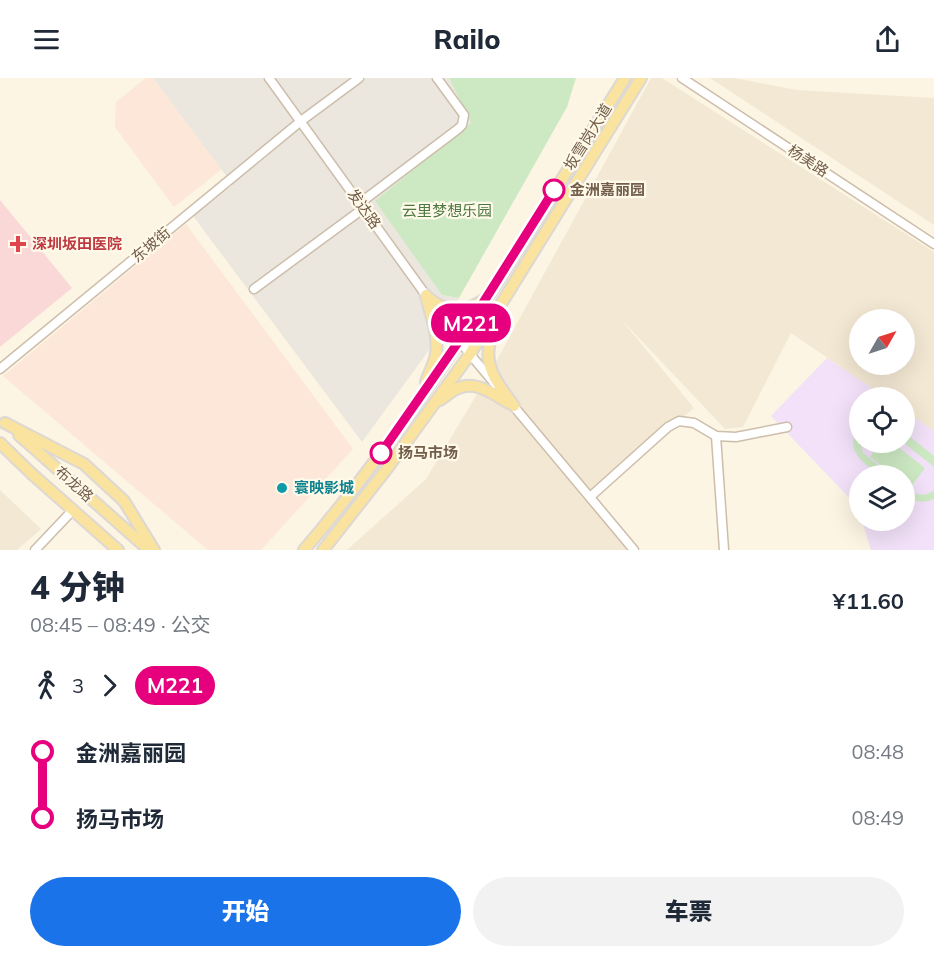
<!DOCTYPE html>
<html lang="zh">
<meta charset="utf-8">
<style>
body{margin:0;font-family:Mulish,"Noto Sans SC",sans-serif;background:#f2f2f3;color:#1f2937;height:100vh;display:flex;flex-direction:column;font-size:22px;white-space:nowrap}
*{box-sizing:border-box;margin:0}
p{font-size:20px;color:#747a83}
.icon{flex:none;width:33px;height:33px;fill:none;stroke:currentColor;stroke-width:2;stroke-linecap:round;stroke-linejoin:round}
.map{position:relative;height:472px;overflow:hidden}
.sheet{display:flex;flex-direction:column;background:#fff;flex:1}
.sheet>*{flex:none}
.badge{padding:0 12px;border-radius:20px;font-size:21px;line-height:39px}
.needle{width:39px;rotate:51deg}
.controls{position:absolute;left:849px;top:231px;display:grid;gap:12px}
.controls a{display:grid;place-items:center;width:66px;height:66px;border-radius:50%;background:#fff;box-shadow:0 6px 24px #0002;font-size:30px}
.map>.badge{position:absolute;translate:-50% -50%;box-shadow:0 0 0 3px #fff}
.legs{display:flex;align-items:center;gap:9px;height:66px;padding:0 30px;font-size:20px}
.legs p{margin-inline-start:auto}
.overview{display:flex;align-items:center;justify-content:space-between;height:102px;padding:0 30px}
h1{font-size:33px;font-weight:800;line-height:45px}
.cta{display:flex;gap:12px;margin-top:auto;padding:12px 30px}
.cta a{flex:1;height:69px;border-radius:36px;background:#1a73e8;color:#fff;font-size:24px;font-weight:800;line-height:69px;text-align:center}
.cta a+a{background:#f2f2f3;color:#1f2937}
ul{padding:0 30px;list-style:none}
li{display:flex;align-items:center;gap:21px;height:66px;font-size:22px}
li i{display:grid;place-items:center;width:9px;height:100%;margin:0 8px;background:currentColor}
li i::after{content:'';width:15px;height:15px;margin:-8px;border:4px solid;border-radius:50%;background:#fff}
li p{margin-inline-start:auto}
li:first-child i{background:linear-gradient(#0000 50%,currentColor 0)}
li:last-child i{background:linear-gradient(currentColor 50%,#0000 0)}
header{display:flex;justify-content:space-between;align-items:center;height:78px;padding:0 30px;background:#fff;font-size:27px;font-weight:800}
.map>svg:first-child{display:block}
</style>
<header><svg class="icon" aria-label="menu" viewBox="0 0 24 24"><path d="M4 6h16M4 12h16M4 18h16"/></svg>Railo<svg class="icon" aria-label="share" viewBox="0 0 24 24"><path d="M12 15V3M7 8l5-5 5 5M5 13v7h14v-7"/></svg></header>
<div class="map">
<svg width="934" height="472" viewBox="0 0 934 472">
<rect width="100%" height="100%" fill="#fcf5e4"/>
<g fill="#f3e8d3" fill-rule="evenodd">
<path d="M651 0H662L934 174V353L905 333 904 320 885 319 791 255 743 349 725 351 621 241 694 330 590 419 631 472H347L426 401 491 293ZM860 242H904V286H860Z"/>
<polygon points="710,0 734,0 797,12 934,20 934,147"/>
<polygon points="0,412 41,451 17,472 0,472"/>
</g>
<g fill="#fce7d8">
<polygon points="146,0 153,0 222,91 174,129 115,49 116,24"/>
<polygon points="186,146 353,371 261,472 208,472 3,298"/>
</g>
<polygon fill="#ebe6de" points="153,0 449,0 471,45 376,123 442,217 459,220 435,264 362,364 193,138 233,107"/>
<polygon fill="#f2e1f8" points="827,280 885,319 860,320 860,364 904,364 905,333 934,353 934,472 871,472 862,443 904,442 904,398 860,398 859,435 858,429 771,338"/>
<polygon fill="#f9d8d7" points="0,122 72,210 0,269"/>
<g fill="#cde9c3">
<polygon points="449,0 576,0 567,29 459,220 442,217 375,123 471,45"/>
<path d="M859 348 860 364 863 375 891 397C888 397 884 398 881 398 877 397 873 392 869 389 855 378 847 366 859 348Z"/>
<polygon points="905,355 934,378 934,389 904,365"/>
<polygon points="881,365 893,365 925,390 910,410 905,405 904,398 894,397 870,379"/>
<path d="M905 408C914 416 923 421 934 412V421C923 426 914 424 905 417Z"/>
</g>
<g fill="none" stroke-linecap="round" stroke-linejoin="round">
<g stroke="#cdbeab" stroke-width="11">
<g id="minor">
<polyline points="269,0 459,263 495,306"/>
<polyline points="682,0 934,166"/>
<polyline points="360,125 458,51 462,47 464,37 437,0"/>
<polyline points="254,211 364,130"/>
<polyline points="0,291 301,43 359,0"/>
<polyline points="511,325 634,472"/>
<polyline points="716,358 724,472"/>
<polyline points="590,419 668,349 679,343 694,345 716,358 736,359 787,349"/>
<polyline points="35,472 73,432"/>
</g>
</g>
<g stroke="#ddd8d4" stroke-width="14">
<g id="major">
<path d="M426 218C445 235 464 236 485 221"/>
<path d="M497 241C494 250 490 259 489 269 485 292 501 310 514 328"/>
<path d="M426 304C429 295 434 286 436 276 439 257 430 236 426 217"/>
<path d="M440 322C445 319 450 314 456 311 475 301 493 316 509 325"/>
<polyline points="5,345 84,386 124,423 154,472"/>
<polyline points="19,357 149,472"/>
<polyline points="0,365 32,396 118,472"/>
<path d="M304 472C428 327 524 161 625 0"/>
<polyline points="323,472 386,392 470,276 641,0"/>
</g>
</g>
<use href="#minor" stroke="#fff" stroke-width="8"/>
<use href="#major" stroke="#f9e39e" stroke-width="10"/>
</g>
<g fill="none" stroke-linecap="round" stroke-linejoin="round">
<g stroke="#fff" stroke-width="14">
<polyline id="line-1" points="381,375 459,263 554,112"/>
</g>
<use href="#line-1" stroke="#e6007e" stroke-width="9"/>
</g>
<g fill="#fff" stroke="#e6007e" stroke-width="3">
<circle cx="554" cy="112" r="10"/>
<circle cx="381" cy="375" r="10"/>
</g>
<path fill="#e0444e" stroke="#fff9ea" stroke-width="2" d="M15 157h6v6h6v6h-6v6h-6v-6h-6v-6h6z"/>
<circle fill="#0f9aa8" stroke="#fff9ea" stroke-width="2" cx="282" cy="410" r="6"/>
<g text-anchor="middle" stroke-width="4.5" stroke-linejoin="round" paint-order="stroke">
<g font-size="15" fill="#735e4a" stroke="#fff9ea">
<text transform="translate(588 59) rotate(-58)" y="5">坂雪岗大道</text>
<text transform="translate(808 83) rotate(33)" y="5">杨美路</text>
<text transform="translate(364 131) rotate(54)" y="5">发达路</text>
<text transform="translate(151 167) rotate(-40)" y="5">东坡街</text>
<text transform="translate(74 406) rotate(42)" y="5">布龙路</text>
</g>
<g font-size="15" font-weight="bold" fill="#735e4a" stroke="#fff9ea" text-anchor="start">
<text x="570" y="117">金洲嘉丽园</text>
<text x="398" y="380">扬马市场</text>
</g>
<g font-size="15" fill="#4c7942" stroke="#fff9ea">
<text x="447" y="138">云里梦想乐园</text>
</g>
<g font-size="15" font-weight="bold" fill="#be3a42" stroke="#fff9ea" text-anchor="start">
<text x="32" y="171">深圳坂田医院</text>
</g>
<g font-size="15" font-weight="bold" fill="#0d838f" stroke="#fff9ea" text-anchor="start">
<text x="294" y="415">寰映影城</text>
</g>
</g>
</svg>
<div class="controls">
<a><svg class="needle" viewBox="-14 -14 28 28"><path d="M0-13l5 13h-10z" fill="#e53935"/><path d="M0 13l5-13h-10z" fill="#747a83"/></svg></a>
<a><svg class="icon" aria-label="locate" viewBox="0 0 24 24"><circle cx="12" cy="12" r="6"/><path d="M12 2v4M12 18v4M2 12h4M18 12h4"/></svg></a>
<a><svg class="icon" aria-label="layers" viewBox="0 0 24 24"><path d="M12 4l9 5-9 5-9-5zM3 14l9 5 9-5"/></svg></a>
</div>
<b class="badge" style="left:471px;top:245px;background:#e6007e;color:#fff">M221</b>
</div>
<section class="sheet">
<div class="overview"><div><h1>4 分钟</h1><p>08:45 – 08:49 · 公交</p></div><b>¥11.60</b></div>
<div class="legs"><svg class="icon" aria-label="walk" viewBox="0 0 24 24"><circle cx="13" cy="4" r="2"/><path d="M13 8l-2 6 4 7M11 14l-3 7M7 12l3-4h3l4 4"/></svg>3<svg class="icon" aria-label="forward" viewBox="0 0 24 24"><path d="M9 5l7 7-7 7"/></svg><b class="badge" style="background:#e6007e;color:#fff">M221</b></div>
<ul>
<li><i style="color:#e6007e"></i><b>金洲嘉丽园</b><p>08:48</p></li>
<li><i style="color:#e6007e"></i><b>扬马市场</b><p>08:49</p></li>
</ul>
<div class="cta"><a>开始</a><a>车票</a></div>
</section>
